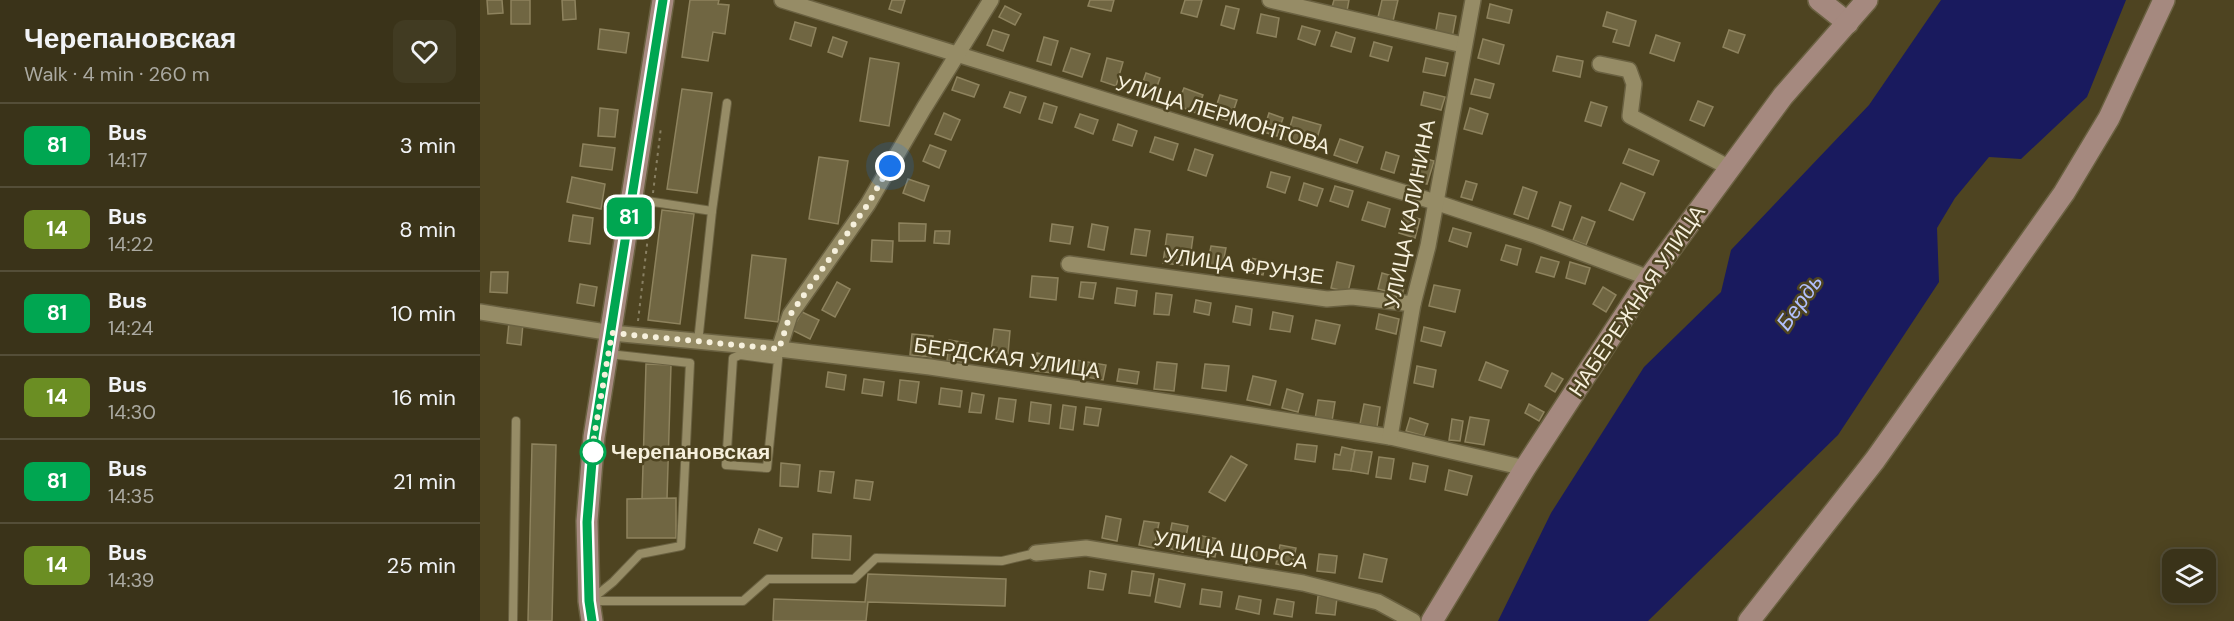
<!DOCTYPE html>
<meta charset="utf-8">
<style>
body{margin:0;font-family:"DM Sans",sans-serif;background:#413b22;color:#f1f3f6;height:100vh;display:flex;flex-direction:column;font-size:22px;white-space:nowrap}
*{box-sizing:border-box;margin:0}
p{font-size:20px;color:#abaaa2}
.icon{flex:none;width:33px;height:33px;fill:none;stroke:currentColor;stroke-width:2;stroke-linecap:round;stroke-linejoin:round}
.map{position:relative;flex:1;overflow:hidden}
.details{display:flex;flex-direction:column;background:#3a3319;width:480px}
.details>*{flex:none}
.badge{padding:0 12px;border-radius:9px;font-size:21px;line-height:39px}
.tools{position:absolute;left:1682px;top:549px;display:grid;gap:12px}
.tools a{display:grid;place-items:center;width:54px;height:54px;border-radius:12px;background:#3a3319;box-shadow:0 3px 15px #0003,0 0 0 2px #544e38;font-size:30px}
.you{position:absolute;width:30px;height:30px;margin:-15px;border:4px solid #fff;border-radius:50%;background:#1a73e8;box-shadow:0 0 0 9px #1a73e833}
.map>.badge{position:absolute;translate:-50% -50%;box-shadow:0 0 0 3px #fff}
.round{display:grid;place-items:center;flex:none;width:63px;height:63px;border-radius:12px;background:#413b22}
.head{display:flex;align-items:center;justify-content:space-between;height:102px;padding:0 24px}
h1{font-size:28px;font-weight:600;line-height:45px}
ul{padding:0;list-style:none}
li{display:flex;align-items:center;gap:18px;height:84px;padding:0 24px;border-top:2px solid #544e38}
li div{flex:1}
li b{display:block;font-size:22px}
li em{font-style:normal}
li .badge{min-width:66px;font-weight:700;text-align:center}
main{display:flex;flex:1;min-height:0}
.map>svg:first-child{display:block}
</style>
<main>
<section class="details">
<div class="head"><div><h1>Черепановская</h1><p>Walk · 4 min · 260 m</p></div><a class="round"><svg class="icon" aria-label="heart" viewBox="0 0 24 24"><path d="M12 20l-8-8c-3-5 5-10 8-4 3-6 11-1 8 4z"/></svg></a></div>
<ul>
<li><span class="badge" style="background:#00a651;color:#fff">81</span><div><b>Bus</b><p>14:17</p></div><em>3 min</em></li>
<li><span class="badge" style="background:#6b8e23;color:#fff">14</span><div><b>Bus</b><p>14:22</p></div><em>8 min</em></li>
<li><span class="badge" style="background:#00a651;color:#fff">81</span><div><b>Bus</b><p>14:24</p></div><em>10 min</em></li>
<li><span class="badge" style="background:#6b8e23;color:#fff">14</span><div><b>Bus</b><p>14:30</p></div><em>16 min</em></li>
<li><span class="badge" style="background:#00a651;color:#fff">81</span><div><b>Bus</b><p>14:35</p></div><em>21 min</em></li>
<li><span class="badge" style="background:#6b8e23;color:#fff">14</span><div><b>Bus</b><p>14:39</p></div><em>25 min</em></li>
</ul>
</section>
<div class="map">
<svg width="1754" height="621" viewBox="0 0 1754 621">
<rect width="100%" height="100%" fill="#4e4421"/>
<polygon fill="#191a5e" points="1461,0 1646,0 1607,97 1541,159 1509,157 1475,198 1457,228 1459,282 1358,435 1168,621 1018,621 1071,513 1164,367 1241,292 1251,250 1389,105"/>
<g fill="#706642" stroke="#8e835e" stroke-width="1.5">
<polygon points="7,0 22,0 23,13 8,14"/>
<rect x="31" y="0" width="19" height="24"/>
<polygon points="82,0 95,0 96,19 83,20"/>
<polygon points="210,0 239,0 238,4 249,5 245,34 233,32 228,61 202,57"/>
<polygon points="412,0 425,0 421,13 409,9"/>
<polygon points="610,0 634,0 631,11 608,6"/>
<polygon points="705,0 722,0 717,17 701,13"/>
<polygon points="854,0 869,0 867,11 852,7"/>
<polygon points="902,0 918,0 913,21 898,17"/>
<polygon points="1010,4 1032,10 1029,23 1007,18"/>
<polygon points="525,6 541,14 535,25 519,17"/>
<polygon points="746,6 759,9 754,29 741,25"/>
<polygon points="1127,12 1156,21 1149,46 1133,42 1137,30 1123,26"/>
<polygon points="959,13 976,16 972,38 955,35"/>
<polygon points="781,14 799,18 796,37 777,33"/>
<polygon points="315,22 336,28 331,46 310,39"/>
<polygon points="822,26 840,31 835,45 818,39"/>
<polygon points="120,29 149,33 146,53 118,49"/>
<polygon points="513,30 529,35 523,51 507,45"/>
<polygon points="1249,30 1265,35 1258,53 1243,47"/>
<polygon points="856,32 875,38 871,52 851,46"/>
<polygon points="1176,35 1200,43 1194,61 1170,53"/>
<polygon points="353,37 367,42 362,57 348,52"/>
<polygon points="564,37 578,41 571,65 557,61"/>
<polygon points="1003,39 1024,45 1019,64 998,58"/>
<polygon points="894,42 912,47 908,61 890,56"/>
<polygon points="591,48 610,54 602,77 583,71"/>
<polygon points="1077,56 1103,61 1100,77 1073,71"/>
<polygon points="390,58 419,63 409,126 380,121"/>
<polygon points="627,58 643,62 636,86 621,81"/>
<polygon points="946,58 968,63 965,76 943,72"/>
<polygon points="666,73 680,78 673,98 659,93"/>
<polygon points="477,77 499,85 494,97 472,90"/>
<polygon points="995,79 1014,84 1010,98 991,94"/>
<polygon points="704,88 723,95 716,113 697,105"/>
<polygon points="202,89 232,93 217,193 187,189"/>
<polygon points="530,92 546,97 540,113 524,107"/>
<polygon points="944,92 965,97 961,110 941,105"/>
<polygon points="740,95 757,100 750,121 733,116"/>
<polygon points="1218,101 1233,107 1224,126 1210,120"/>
<polygon points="1111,102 1127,107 1121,126 1105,121"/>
<polygon points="564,103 577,107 572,123 559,119"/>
<polygon points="120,108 138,110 135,137 118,136"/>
<polygon points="990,108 1008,114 1002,134 984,129"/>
<polygon points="464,113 480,120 471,140 455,134"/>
<polygon points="789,113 803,118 797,136 783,132"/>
<polygon points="600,114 618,120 613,134 595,127"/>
<polygon points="813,117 841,125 834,148 806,140"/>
<polygon points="638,124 657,131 652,146 633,140"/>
<polygon points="675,137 698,144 693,160 670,152"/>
<polygon points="860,139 883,147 877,163 854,155"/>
<polygon points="103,144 135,148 132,170 100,166"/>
<polygon points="450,145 466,151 459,168 443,161"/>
<polygon points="715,149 733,155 726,176 708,170"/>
<polygon points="1149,149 1179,161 1173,175 1143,163"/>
<polygon points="906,152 919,156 914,173 901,169"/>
<polygon points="936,156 954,161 947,184 930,180"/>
<polygon points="339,157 368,161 358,224 329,219"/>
<polygon points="791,172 810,177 805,193 787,187"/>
<polygon points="92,177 125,184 121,209 87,202"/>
<polygon points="428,179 449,186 444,201 423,193"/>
<polygon points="986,181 997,184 992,200 981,197"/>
<polygon points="824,183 843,189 837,206 819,200"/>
<polygon points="1141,183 1165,193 1153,220 1129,210"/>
<polygon points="855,186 873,191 868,207 850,201"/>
<polygon points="1043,187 1057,192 1048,219 1034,214"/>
<polygon points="888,202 910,209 905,227 882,220"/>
<polygon points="1080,202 1091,206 1083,230 1072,226"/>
<polygon points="182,210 214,214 200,324 168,320"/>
<polygon points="93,215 113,218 110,244 89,241"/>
<polygon points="925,215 940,219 935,238 919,233"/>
<polygon points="1102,217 1115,222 1106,245 1093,240"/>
<polygon points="419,223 446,224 445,241 419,241"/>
<polygon points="572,224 593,227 590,244 570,241"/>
<polygon points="612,224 628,227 624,250 608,247"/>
<polygon points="973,228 991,233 987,247 969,241"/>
<polygon points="655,229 670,231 666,256 651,254"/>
<polygon points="455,231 470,231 469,244 454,243"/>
<polygon points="687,234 713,237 709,266 683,263"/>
<polygon points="392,240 413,241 412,262 391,261"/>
<polygon points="1026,245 1041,249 1037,265 1021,260"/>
<polygon points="731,246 746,248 742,268 727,266"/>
<polygon points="272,255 306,259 298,322 265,318"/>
<polygon points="1061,257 1079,262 1074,277 1056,272"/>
<polygon points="770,258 786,261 783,275 767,272"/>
<polygon points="857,262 874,266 868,292 851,288"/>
<polygon points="1090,262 1110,268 1105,284 1086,278"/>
<polygon points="11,272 28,272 27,293 10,292"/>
<polygon points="902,273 926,280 922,295 898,289"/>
<polygon points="552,276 578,278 576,300 550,297"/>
<polygon points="357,282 370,289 355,317 342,310"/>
<polygon points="601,282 616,283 613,299 599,297"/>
<polygon points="100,284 117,287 114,306 97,303"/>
<polygon points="954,285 980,290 975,312 949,306"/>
<polygon points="1123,287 1136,295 1126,312 1113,304"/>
<polygon points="637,288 657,291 655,306 635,303"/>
<polygon points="676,293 692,295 689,315 674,314"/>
<polygon points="716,300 731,303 729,315 714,312"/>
<polygon points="756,306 772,309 770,325 753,322"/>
<polygon points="322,312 339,320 330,339 312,330"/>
<polygon points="793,312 813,316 810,332 790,329"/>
<polygon points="899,314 919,319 916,334 896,329"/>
<polygon points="836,320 860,325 855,344 832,339"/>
<polygon points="29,322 43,324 41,345 27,343"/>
<polygon points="944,327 965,332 961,346 941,341"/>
<polygon points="514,329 530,331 528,354 511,352"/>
<polygon points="432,334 453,336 451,357 430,355"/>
<polygon points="469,340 488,343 485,363 467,361"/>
<polygon points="557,353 575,356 573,373 555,371"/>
<polygon points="590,359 626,365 623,380 588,374"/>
<polygon points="677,362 697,364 694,391 674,389"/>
<polygon points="1006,362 1028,371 1021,388 999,380"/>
<polygon points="166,364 191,365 187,499 162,499"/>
<polygon points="725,364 749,366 746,391 722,388"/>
<polygon points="937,366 956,370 953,387 934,383"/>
<polygon points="639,369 659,372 657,384 637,381"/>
<polygon points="348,372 366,375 364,390 346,387"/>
<polygon points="1072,373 1083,379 1075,392 1065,386"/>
<polygon points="773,376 796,381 790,405 767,400"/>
<polygon points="384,379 404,382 402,396 382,393"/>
<polygon points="420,380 439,382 436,403 418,400"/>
<polygon points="461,388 482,391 480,407 459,404"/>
<polygon points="807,389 823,394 818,412 802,408"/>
<polygon points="492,393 504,395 501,413 489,412"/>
<polygon points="519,398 536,400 533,422 516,419"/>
<polygon points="838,400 855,402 852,421 835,419"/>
<polygon points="551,402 571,405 569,424 549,421"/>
<polygon points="884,404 900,407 897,427 880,424"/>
<polygon points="1049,404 1064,412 1059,421 1045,413"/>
<polygon points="583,405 596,407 593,430 580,428"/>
<polygon points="606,407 621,409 618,426 604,424"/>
<polygon points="990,417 1009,420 1004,445 985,442"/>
<polygon points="930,418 948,424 944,436 926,431"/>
<polygon points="972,419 983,421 980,441 969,440"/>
<polygon points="52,444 76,445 72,621 48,621"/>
<polygon points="817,444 837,446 835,462 815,459"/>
<polygon points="862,447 875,450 871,471 853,469 855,454 860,455"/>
<polygon points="875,450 892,452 888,474 871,471"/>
<polygon points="751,456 767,465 745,501 729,492"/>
<polygon points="899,457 914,459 911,479 896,477"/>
<polygon points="301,463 320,465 318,487 300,486"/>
<polygon points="933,463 948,466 945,482 930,479"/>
<polygon points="969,470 992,476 987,495 965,490"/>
<polygon points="340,471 354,472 351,493 338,491"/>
<polygon points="376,480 393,482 390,500 374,498"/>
<polygon points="196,498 196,538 147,538 147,499"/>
<polygon points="626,516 641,519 637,541 622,538"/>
<polygon points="664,521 679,523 674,548 659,545"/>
<polygon points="692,523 708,526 703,552 687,548"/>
<polygon points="279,529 302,538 297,551 274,543"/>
<polygon points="333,534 371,536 370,560 332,558"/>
<polygon points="722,536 739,539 735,557 718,554"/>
<polygon points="800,545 816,548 812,567 796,564"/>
<polygon points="760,550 777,552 776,562 759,560"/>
<polygon points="839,554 857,556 855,573 837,571"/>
<polygon points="884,554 907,559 902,582 879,578"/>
<polygon points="610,571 626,574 623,590 608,588"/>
<polygon points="652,571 674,574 670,596 649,593"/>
<polygon points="388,574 526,579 525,606 388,602 386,621 293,621 294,599 385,602"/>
<polygon points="679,579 705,584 700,607 675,602"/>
<polygon points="722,589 742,592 740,607 720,604"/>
<polygon points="759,596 781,600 779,614 756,609"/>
<polygon points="838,596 857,598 855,615 836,613"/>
<polygon points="797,599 814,602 812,617 794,614"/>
</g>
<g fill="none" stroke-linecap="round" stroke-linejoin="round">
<g stroke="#6a6141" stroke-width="10">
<g id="lane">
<polyline points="154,199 232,211 218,342"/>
<polyline points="232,211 247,103"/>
<polyline points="298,360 260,355 253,358 246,465 287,468 298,360 299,349"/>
<polyline points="112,599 133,582 160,554 201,546 210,363 129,354"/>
<polyline points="110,601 263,601 288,579 374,579 396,558 522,561 556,553"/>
<polyline points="33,621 36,421"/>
</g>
</g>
<g stroke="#6a6141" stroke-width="18">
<g id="street">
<polyline points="302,0 955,202 1057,236 1169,278"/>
<polyline points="790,0 983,45"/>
<polyline points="1120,64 1149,70 1154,84 1150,116 1250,168"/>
<polyline points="589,264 847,299 872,297 933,304"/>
<polyline points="0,312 132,333 299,349 450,367 722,407 910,437 1045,468"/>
<polyline points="299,349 310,315 388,204 444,108 511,0"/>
<polyline points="910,437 933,304 948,246 993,0"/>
<polyline points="556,553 606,548 823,583 898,602 933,621"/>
</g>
</g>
<g stroke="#6a6141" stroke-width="24">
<g id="secondary">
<polyline points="1339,0 1368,23"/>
<polyline points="112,621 109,601 107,521 114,437 183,0"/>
<polyline points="952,621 1045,468 1169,278 1303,96 1387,0"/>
<polyline points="1269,621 1395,460 1584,193 1629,118 1684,0"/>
</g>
</g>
<g stroke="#898063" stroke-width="2" stroke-dasharray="3 4.5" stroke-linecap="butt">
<polyline points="173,193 181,127"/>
<polyline points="158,321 171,211"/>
</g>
<use href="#lane" stroke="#968c66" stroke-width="8"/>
<use href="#street" stroke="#968c66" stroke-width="15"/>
<use href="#secondary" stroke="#a5897f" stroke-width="21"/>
</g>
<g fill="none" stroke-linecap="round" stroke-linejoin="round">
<g stroke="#fff" stroke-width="14">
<polyline id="line" points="112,621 109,601 107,522 114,437 183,0"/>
</g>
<use href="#line" stroke="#00a651" stroke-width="9"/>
<polyline stroke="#f6f0dc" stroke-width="6" stroke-dasharray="0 10.8" points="113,452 112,456 114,437 132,333 299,349 310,315 388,204 410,166"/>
</g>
<circle fill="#fff" stroke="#00a651" stroke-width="3" cx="113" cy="452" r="12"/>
<g text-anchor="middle" stroke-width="5" stroke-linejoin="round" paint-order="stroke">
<g font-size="21" fill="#f6f0dc" stroke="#4e4421">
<text transform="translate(743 115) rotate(17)" y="7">УЛИЦА ЛЕРМОНТОВА</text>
<text transform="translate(930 214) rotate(-79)" y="7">УЛИЦА КАЛИНИНА</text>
<text transform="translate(764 266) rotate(8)" y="7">УЛИЦА ФРУНЗЕ</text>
<text transform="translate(1157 301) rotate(-56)" y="7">НАБЕРЕЖНАЯ УЛИЦА</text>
<text transform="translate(527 358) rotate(8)" y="7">БЕРДСКАЯ УЛИЦА</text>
<text transform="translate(751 550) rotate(9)" y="7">УЛИЦА ЩОРСА</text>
</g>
<g font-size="21" font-weight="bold" fill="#f6f0dc" stroke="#4e4421" text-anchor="start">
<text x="131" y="459">Черепановская</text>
</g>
<g font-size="22" font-style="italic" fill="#b2c0fd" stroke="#4e4421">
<text transform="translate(1319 302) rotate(-55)" y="8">Бердь</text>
</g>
</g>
</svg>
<div class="tools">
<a><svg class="icon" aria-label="layers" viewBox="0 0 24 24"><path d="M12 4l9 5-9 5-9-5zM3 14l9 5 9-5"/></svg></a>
</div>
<div class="you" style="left:410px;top:166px"></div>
<b class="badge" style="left:149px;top:217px;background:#00a651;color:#fff">81</b>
</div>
</main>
